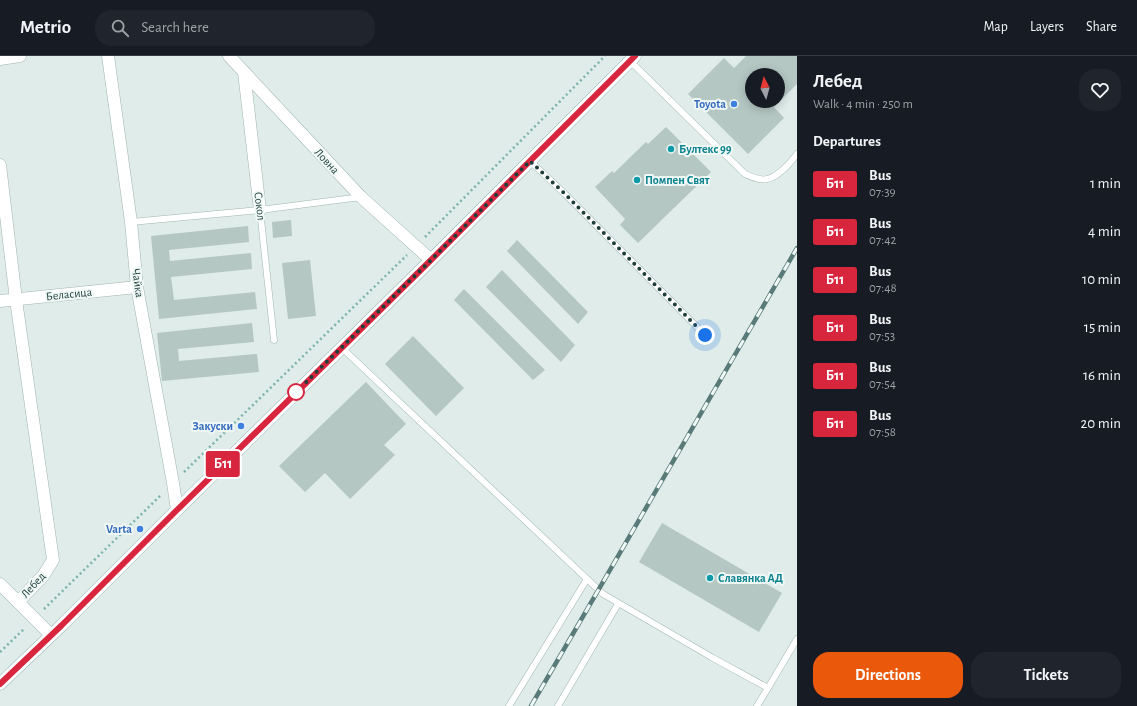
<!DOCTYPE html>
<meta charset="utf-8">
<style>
body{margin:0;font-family:"Alegreya Sans",sans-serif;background:#20242c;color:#f1f3f6;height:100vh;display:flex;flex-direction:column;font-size:15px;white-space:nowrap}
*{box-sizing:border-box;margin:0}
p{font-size:13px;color:#9ea1a6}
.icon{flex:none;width:22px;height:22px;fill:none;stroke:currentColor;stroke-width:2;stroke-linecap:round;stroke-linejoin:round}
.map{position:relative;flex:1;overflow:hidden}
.panel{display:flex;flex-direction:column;background:#171b24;width:340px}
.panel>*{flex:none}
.badge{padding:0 8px;border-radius:3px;font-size:14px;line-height:26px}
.needle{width:26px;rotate:354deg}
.tools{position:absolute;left:745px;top:12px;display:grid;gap:8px}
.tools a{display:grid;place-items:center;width:40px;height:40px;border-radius:50%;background:#171b24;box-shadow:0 2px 10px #0003;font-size:20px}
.you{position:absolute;width:20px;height:20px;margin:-10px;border:3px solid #fff;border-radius:50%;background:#1a73e8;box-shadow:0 0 0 6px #1a73e833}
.map>.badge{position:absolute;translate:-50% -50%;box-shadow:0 0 0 2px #fff}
h2{padding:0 16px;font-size:15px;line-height:36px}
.round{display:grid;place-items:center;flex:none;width:42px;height:42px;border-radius:16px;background:#20242c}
.headline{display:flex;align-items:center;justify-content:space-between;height:68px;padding:0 16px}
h1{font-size:19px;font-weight:700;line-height:30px}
.button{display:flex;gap:8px;margin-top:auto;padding:8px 16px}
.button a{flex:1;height:46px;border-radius:16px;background:#ea580c;color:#fff;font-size:16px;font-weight:700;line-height:46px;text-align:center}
.button a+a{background:#20242c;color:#f1f3f6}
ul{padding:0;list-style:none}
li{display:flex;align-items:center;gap:12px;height:48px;padding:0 16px}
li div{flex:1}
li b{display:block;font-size:15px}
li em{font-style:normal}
li .badge{min-width:44px;font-weight:700;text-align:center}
header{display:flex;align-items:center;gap:24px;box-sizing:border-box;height:56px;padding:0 20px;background:#171b24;border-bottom:1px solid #363941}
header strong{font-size:19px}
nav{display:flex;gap:22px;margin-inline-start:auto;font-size:14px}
.search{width:280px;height:36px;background:#20242c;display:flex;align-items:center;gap:10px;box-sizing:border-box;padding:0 14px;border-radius:16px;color:#9ea1a6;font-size:15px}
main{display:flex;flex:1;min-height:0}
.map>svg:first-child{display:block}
</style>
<header>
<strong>Metrio</strong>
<div class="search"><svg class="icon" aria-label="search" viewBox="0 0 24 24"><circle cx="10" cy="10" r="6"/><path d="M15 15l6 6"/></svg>Search here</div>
<nav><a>Map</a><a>Layers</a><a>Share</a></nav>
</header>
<main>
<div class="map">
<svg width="797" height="650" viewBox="0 0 797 650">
<rect width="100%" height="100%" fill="#dfece9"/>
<g fill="#b4c7c3" fill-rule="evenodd">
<path d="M746 0H797V28L774 51 784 62 748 98 688 38 724 2 734 12ZM752 19H778V45H752Z"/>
<polygon points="666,71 711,116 638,187 620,169 625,163 595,131 612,115 614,117 646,86 648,88"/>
<polygon points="291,164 292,180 273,182 272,166"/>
<polygon points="248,170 249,186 169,194 170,205 251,197 252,213 171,221 174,244 255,236 257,253 159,263 151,180"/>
<polygon points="517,184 588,256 578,268 507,195"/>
<polygon points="310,204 316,260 288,263 282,207"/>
<polygon points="502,214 575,289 561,306 486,231"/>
<polygon points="464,233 545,314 533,324 454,244"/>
<polygon points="252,267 254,286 178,293 179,305 257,298 259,316 162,325 157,277"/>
<polygon points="413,280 464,332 436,360 385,308"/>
<polygon points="366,326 406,368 384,389 395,399 350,443 325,417 305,436 279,410"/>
<polygon points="662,467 782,537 759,576 639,506"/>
</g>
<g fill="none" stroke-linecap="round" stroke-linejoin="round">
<g stroke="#a1b4b2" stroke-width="7">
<g id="lane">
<path d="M630 5 745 118C752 121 760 125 767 123 778 121 791 106 797 98"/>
<polyline points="530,105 565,138 705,279"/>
<polyline points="260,154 274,284"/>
<polyline points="131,166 260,154 361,141"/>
<polyline points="342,292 603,538 713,602 768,632 797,583"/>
<polyline points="509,650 587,523"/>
<polyline points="558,650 618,548"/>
<polyline points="757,650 768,632"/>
</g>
</g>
<g stroke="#a1b4b2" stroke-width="13">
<g id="street">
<polyline points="108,0 131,166 137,231 173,427 177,454"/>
<polyline points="229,0 361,141 431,204"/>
<polyline points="0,3 20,0"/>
<polyline points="244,16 260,154"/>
<polyline points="0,109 16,244 53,504 43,520 18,546"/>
<polyline points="0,245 137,231"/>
<polyline points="0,528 51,579"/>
</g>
</g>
<g stroke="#9cb9b5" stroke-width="13">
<polyline id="secondary" points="0,628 62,569 177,454 431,204 635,0"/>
</g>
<g stroke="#7cb3ad" stroke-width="2.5" stroke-dasharray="2 3" stroke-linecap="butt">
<polyline points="425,181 605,0"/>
<polyline points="184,416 407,199"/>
<polyline points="44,553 161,439"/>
<polyline points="0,596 25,572"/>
</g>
<use href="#lane" stroke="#fff" stroke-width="6"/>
<use href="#street" stroke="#fff" stroke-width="12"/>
<use href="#secondary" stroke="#fff" stroke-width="12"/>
<g stroke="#587a78" stroke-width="4.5">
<polyline id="rail" points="531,650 797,192"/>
</g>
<use href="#rail" stroke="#f0f8f6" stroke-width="3" stroke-dasharray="9" stroke-linecap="butt"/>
</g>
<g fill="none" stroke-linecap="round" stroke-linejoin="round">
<g stroke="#fff" stroke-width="9">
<polyline id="line" points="0,628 62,569 177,454 431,204 635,0"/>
</g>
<use href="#line" stroke="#d7263d" stroke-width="6"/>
<polyline stroke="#1e3e3c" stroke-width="4" stroke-dasharray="0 7.2" points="296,336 431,204 530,105 565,138 705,279"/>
</g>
<g fill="#3f7fe0" stroke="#f0f8f6" stroke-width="1.5">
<circle cx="734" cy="48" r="4"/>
<circle cx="241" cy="370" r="4"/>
<circle cx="140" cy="473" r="4"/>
</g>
<g fill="#0f9aa8" stroke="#f0f8f6" stroke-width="1.5">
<circle cx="671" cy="93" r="4"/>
<circle cx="637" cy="124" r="4"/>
<circle cx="710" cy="522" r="4"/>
</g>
<circle fill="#fff" stroke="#d7263d" stroke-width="2" cx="296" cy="336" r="8"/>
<g text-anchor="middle" stroke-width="4" stroke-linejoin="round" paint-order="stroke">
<g font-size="12" font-weight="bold" fill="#366cbe" stroke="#f0f8f6" text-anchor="end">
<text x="726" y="52">Toyota</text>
<text x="233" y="374">Закуски</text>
<text x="132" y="477">Varta</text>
</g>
<g font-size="12" font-weight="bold" fill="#0d838f" stroke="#f0f8f6" text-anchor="start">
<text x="679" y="97">Бултекс 99</text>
<text x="645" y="128">Помпен Свят</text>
<text x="718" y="526">Славянка АД</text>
</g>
<g font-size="12" fill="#1e3e3c" stroke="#f0f8f6">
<text transform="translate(327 105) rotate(47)" y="4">Ловна</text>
<text transform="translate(260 150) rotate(83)" y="4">Сокол</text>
<text transform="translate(138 227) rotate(82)" y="4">Чайка</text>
<text transform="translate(69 238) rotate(-6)" y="4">Беласица</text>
<text transform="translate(33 529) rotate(-48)" y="4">Лебед</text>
</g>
</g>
</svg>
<div class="tools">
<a><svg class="needle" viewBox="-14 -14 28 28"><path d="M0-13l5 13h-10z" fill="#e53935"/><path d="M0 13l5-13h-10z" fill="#9ea1a6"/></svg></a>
</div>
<div class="you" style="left:705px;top:279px"></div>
<b class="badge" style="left:223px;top:408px;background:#d7263d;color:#fff">Б11</b>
</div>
<section class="panel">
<div class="headline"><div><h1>Лебед</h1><p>Walk · 4 min · 250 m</p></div><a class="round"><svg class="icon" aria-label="heart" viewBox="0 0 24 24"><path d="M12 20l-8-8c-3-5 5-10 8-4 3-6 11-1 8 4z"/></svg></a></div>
<h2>Departures</h2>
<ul>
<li><span class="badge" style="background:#d7263d;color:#fff">Б11</span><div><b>Bus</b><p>07:39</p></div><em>1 min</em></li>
<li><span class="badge" style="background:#d7263d;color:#fff">Б11</span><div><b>Bus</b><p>07:42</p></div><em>4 min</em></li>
<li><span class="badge" style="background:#d7263d;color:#fff">Б11</span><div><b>Bus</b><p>07:48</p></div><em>10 min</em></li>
<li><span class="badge" style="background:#d7263d;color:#fff">Б11</span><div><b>Bus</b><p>07:53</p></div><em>15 min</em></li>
<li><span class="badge" style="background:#d7263d;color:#fff">Б11</span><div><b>Bus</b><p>07:54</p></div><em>16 min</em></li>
<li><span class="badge" style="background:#d7263d;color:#fff">Б11</span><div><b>Bus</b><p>07:58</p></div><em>20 min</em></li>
</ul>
<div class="button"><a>Directions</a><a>Tickets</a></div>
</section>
</main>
